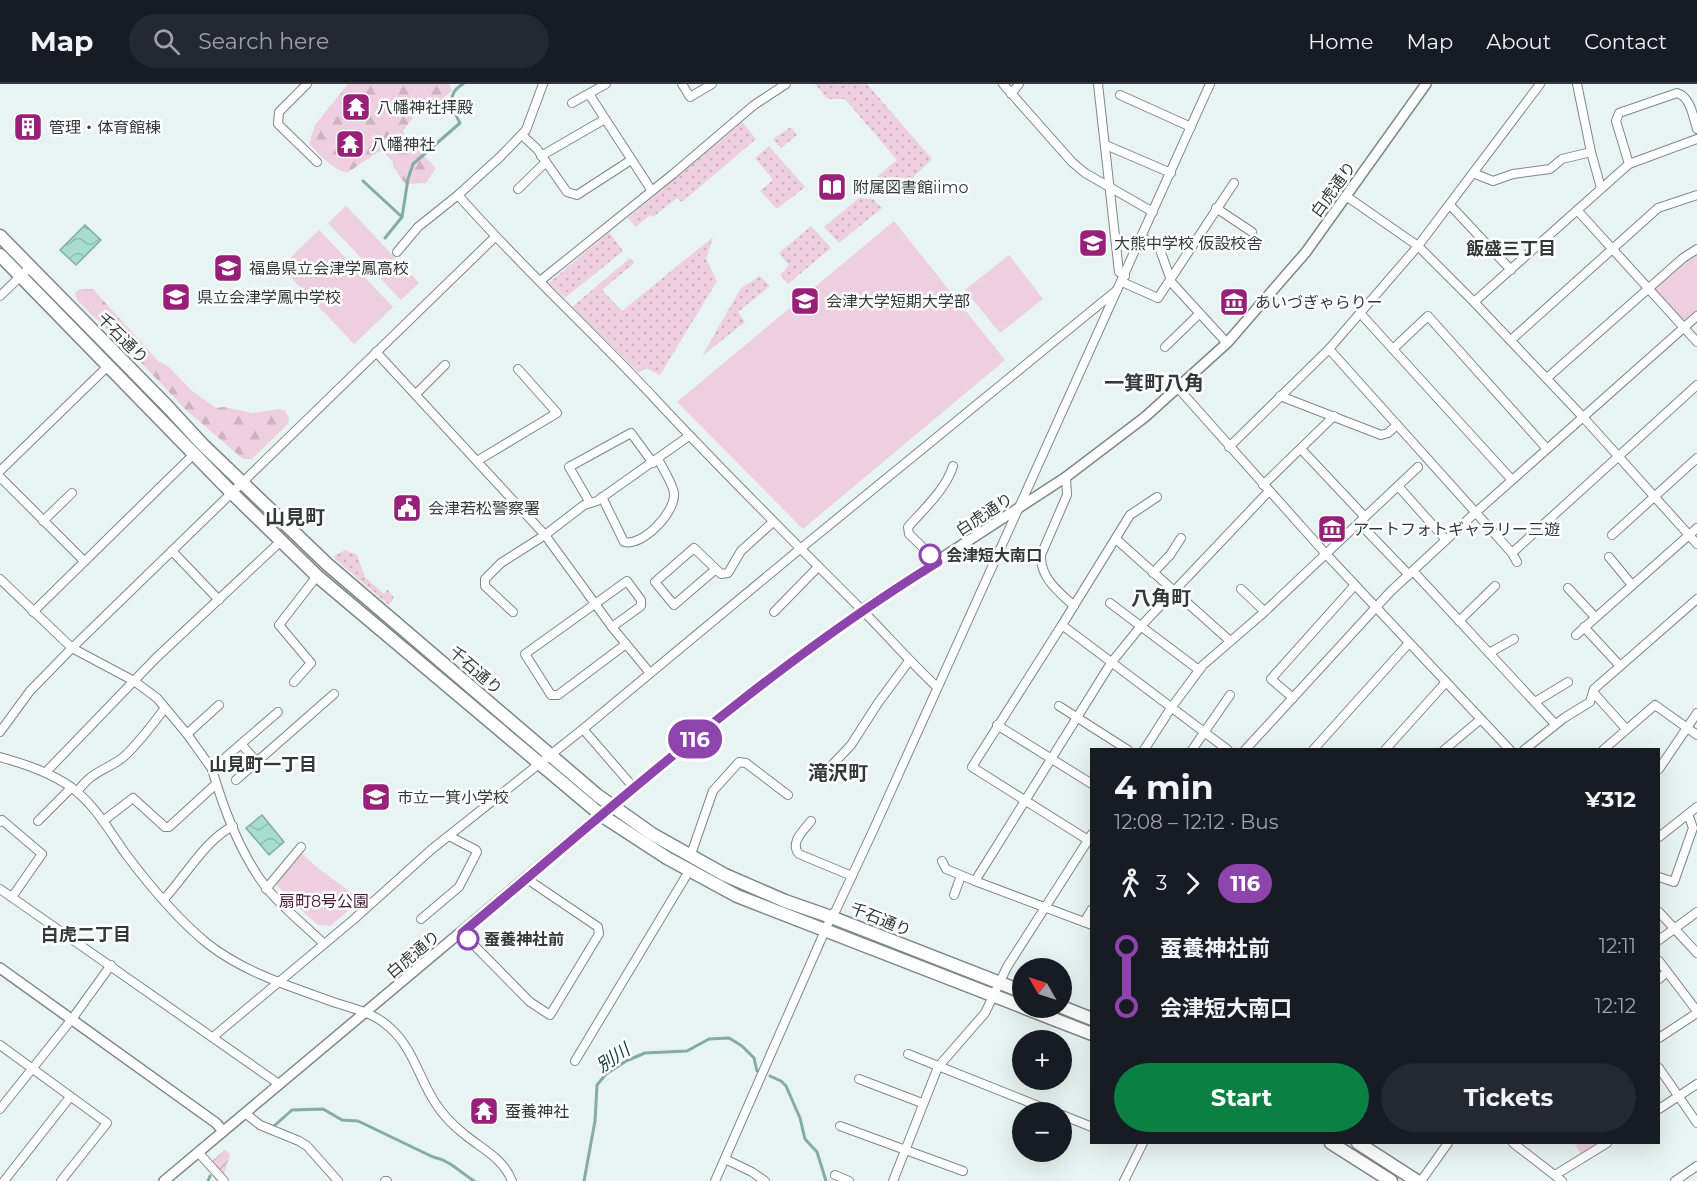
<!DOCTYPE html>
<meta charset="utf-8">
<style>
body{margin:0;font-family:Montserrat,"Noto Sans JP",sans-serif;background:#242831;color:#f1f3f6;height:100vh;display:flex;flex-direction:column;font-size:22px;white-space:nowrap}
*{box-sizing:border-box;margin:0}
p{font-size:20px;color:#9ea1a6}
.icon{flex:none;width:33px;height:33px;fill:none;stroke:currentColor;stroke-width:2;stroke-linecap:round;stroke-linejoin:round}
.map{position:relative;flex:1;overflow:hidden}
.drawer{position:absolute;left:1090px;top:664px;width:570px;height:396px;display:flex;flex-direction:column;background:#171b24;border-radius:0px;box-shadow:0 6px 24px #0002}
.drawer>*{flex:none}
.badge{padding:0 12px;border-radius:20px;font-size:21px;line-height:39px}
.needle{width:39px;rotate:309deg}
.fabs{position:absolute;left:1012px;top:874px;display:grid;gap:12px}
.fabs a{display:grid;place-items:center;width:60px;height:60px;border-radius:50%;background:#171b24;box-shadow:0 6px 24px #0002;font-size:30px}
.map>.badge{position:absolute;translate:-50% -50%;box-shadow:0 0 0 3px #fff}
.legs{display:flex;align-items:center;gap:9px;height:66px;padding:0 24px;font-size:20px}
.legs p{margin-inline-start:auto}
.headline{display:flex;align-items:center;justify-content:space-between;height:102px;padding:0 24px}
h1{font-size:33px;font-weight:700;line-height:45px}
.cta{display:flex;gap:12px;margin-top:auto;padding:12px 24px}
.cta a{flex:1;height:69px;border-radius:36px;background:#0b8043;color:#fff;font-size:24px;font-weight:700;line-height:69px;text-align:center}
.cta a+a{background:#242831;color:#f1f3f6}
ul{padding:0 24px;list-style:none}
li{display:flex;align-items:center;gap:21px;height:60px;font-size:22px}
li i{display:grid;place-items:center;width:9px;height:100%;margin:0 8px;background:currentColor}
li i::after{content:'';width:15px;height:15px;margin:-8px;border:4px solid;border-radius:50%;background:#171b24}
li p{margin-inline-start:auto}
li:first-child i{background:linear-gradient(#0000 50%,currentColor 0)}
li:last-child i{background:linear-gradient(currentColor 50%,#0000 0)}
header{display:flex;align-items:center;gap:36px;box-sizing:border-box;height:84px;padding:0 30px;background:#171b24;border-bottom:2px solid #363941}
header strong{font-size:28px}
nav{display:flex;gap:33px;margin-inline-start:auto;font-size:21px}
.search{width:420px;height:54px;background:#242831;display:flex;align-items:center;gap:15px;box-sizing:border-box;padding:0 21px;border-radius:33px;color:#9ea1a6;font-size:22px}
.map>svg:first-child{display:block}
</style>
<header>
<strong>Map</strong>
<div class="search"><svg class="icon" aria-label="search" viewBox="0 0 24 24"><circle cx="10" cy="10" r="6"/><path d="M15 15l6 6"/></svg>Search here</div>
<nav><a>Home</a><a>Map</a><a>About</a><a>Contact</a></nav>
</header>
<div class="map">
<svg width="1697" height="1097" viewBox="0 0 1697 1097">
<defs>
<pattern id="grass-dots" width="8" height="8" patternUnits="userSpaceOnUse" patternTransform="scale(1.5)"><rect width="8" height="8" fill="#eecee1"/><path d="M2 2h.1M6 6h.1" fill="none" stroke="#cdb2c2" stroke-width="1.8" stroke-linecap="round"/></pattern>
<pattern id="forest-firs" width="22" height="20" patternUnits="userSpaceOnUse" patternTransform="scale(1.5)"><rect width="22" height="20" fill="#eecee1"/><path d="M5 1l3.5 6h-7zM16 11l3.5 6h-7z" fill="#cdb2c2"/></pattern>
<pattern id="garden-furrows" width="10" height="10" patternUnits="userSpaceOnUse" patternTransform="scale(1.5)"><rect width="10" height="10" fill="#eecee1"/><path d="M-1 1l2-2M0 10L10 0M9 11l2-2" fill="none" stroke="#cdb2c2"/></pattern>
<pattern id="water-waves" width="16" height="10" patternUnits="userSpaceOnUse" patternTransform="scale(1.5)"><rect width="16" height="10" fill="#a7ddd1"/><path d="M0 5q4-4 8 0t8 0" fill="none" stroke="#90beb4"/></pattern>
</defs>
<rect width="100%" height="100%" fill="#e8f4f1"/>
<g fill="url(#grass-dots)">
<polygon points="815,0 867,0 932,75 899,107 867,101 897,76 845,15 828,15"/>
<polygon points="742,38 756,55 682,118 677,114 653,133 650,131 636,143 628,134"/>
<polygon points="791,43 797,51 781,64 773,55"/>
<polygon points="769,62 805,103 777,125 760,107 773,96 755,74"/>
<polygon points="859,114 873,115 882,124 839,159 824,143"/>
<polygon points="811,142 831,164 788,200 780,191 789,181 779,169"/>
<polygon points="609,148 623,167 565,214 549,199"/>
<polygon points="713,153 706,175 717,197 660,291 646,284 639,289 572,223 630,174 634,179 602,206 622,227"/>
<polygon points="760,192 770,202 738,228 745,238 702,272 741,204"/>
<polygon points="36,196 110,272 110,274 92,260 63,226 36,199"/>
<polygon points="116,278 168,330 221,391 113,279"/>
<polygon points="252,416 302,466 380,533 380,536 378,537 311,479"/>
<polygon points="345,466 357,471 365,493 384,510 388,505 394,514 389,521 335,475 334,472"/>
<polygon points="394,545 473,612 473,615 471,616 439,585 393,546"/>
<path d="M667 765 771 819 802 830V832C755 813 709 796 667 765Z"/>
<polygon points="1342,1059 1348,1059 1401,1094 1400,1096"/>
</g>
<g fill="url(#forest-firs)">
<path d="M348 0H449L452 7 436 20 418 27 403 47 407 56 436 84 426 99 406 100C400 95 399 89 393 83V78L383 68H378L347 89C332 85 319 71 309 59L315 41Z"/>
<polygon points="80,205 93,205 158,277 169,283 191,306 216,324 224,323 252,329 280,325 285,327 289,334 288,340 252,375 243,375 185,325 126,263 77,216 75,209"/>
</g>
<g fill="#eecee1">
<polygon points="346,122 419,199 401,216 328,139"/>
<polygon points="894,137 1005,276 803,445 677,318"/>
<polygon points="319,146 393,223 354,260 281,183"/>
<polygon points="1697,168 1697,230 1685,240 1653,204 1686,175"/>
<polygon points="1009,171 1043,215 1000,249 965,206"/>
<polygon points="299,767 319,785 361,816 330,842 318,841 291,817 274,798"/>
<polygon points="1574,1059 1601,1059 1582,1071"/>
</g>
<polygon fill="url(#garden-furrows)" points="225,1066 230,1070 224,1090 212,1077"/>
<g fill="url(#water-waves)" stroke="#85aca3" stroke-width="1.5">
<polygon points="85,141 101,156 76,181 60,166"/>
<polygon points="262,731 284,758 269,771 246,744"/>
</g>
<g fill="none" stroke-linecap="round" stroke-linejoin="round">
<g stroke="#85aca3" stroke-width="3">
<polyline points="363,97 402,133"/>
<path d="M385 154 402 133 408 95 413 80 460 39C452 25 445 10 463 0"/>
<polyline points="770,992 781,997 786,1002 800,1034 805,1055 817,1068 826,1097"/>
<path d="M274 1042 292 1026 323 1025 342 1036 358 1037 433 1073C449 1076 460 1088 474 1097"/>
<polyline points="208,1097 210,1092"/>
<polyline points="584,1097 595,1037 597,1001 606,990 626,977 645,969 687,967 709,955 729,954 742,962 754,974 757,987"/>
</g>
<g stroke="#7e8986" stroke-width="10">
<g id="minor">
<polyline points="307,0 279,28 278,40 317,78"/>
<path d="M543 0 526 46 501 72 458 111C521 183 592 247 657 317 723 388 792 456 861 525 887 551 910 578 937 603"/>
<polyline points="682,0 690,13 712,0"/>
<polyline points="1003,0 1072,78 1085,89 1153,128"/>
<polyline points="1098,0 1119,188 1125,192"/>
<polyline points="1577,0 1591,68 1601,104"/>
<polyline points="589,10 652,107"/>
<polyline points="1011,10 1019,0"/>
<polyline points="1120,11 1191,43"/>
<polyline points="572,19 606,0"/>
<polyline points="522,51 537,65 567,108 577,111 631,76"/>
<polyline points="1697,55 1629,80 1474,218 1583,333 1697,460"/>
<polyline points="1108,62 1171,89"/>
<polyline points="541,72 605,35"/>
<path d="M1629 80 1616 37 1619 29 1677 9C1691 13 1693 33 1697 45"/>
<polyline points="1473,89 1493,97 1513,90 1550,85 1562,75 1591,68"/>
<polyline points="518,105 546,78"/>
<polyline points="1346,112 1418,162 1474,218"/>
<polyline points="1450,121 1511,186"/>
<polyline points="1216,124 1252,148"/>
<polyline points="1577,126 1697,258"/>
<polyline points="1141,153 1159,163 1172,199 1227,259"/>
<polyline points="397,168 418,143 458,111"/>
<polyline points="540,197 673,90 754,21 786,0"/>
<polyline points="1122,198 1158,214 1234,99"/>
<polyline points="0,212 30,183"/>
<polyline points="1360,229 1512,396"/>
<polyline points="1511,256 1658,124 1697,111"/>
<polyline points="1165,263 1199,230"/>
<polyline points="1329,265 1512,469 1517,478"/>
<polyline points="1393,265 1428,232 1547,365"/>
<polyline points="376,268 545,451 612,543 650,589"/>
<polyline points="1547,294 1683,174 1697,165"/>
<polyline points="1178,304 1325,469 1510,666"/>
<polyline points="416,310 445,281"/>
<polyline points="1280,312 1381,351 1388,349 1397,341"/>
<polyline points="1229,363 1329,265 1418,162 1540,0"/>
<polyline points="1301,365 1365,433"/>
<polyline points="477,377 557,329 518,285"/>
<polyline points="0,387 108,282"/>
<polyline points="0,393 84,477"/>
<path d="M1066 393 1067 411 1041 471C1040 494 1059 508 1074 522"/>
<polyline points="1263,401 1334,332"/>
<polyline points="1398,402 1446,456"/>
<path d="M602 413 624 458C642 463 675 429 674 410 674 402 662 383 658 375"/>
<polyline points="590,419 569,383 631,349 653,379"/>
<polyline points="43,437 72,409"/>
<polyline points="1359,439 1409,491"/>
<polyline points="1612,451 1697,374"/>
<polyline points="1116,455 1230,557"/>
<polyline points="172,467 219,516"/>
<polyline points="1512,469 1697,301"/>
<polyline points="1609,473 1632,501"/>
<path d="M938 478 909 450 908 443C924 425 946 405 953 382"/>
<polyline points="716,485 674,521 655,498 694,464 721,490 728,489 741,467 773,438"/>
<polyline points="1413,487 1555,640"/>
<polyline points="1153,489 1170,471 1181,454"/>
<polyline points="0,495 72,564 134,597 157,614 187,650 212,685"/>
<polyline points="1568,504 1595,533"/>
<polyline points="1241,505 1264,527"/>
<polyline points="1110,519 1199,586"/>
<polyline points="33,528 194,370"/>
<polyline points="513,528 485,502 485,495 501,479 545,451 584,421 597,417 689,352"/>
<polyline points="774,528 818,483"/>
<polyline points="1459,537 1495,502"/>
<polyline points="1062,541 1130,431 1157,413"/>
<polyline points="612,543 641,522 641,516 627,497 525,570 551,611 558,611 626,560"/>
<polyline points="1584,543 1620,582"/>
<polyline points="1576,551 1697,444"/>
<polyline points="1489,569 1514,555"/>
<polyline points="294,598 311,579 279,541 317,492"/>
<polyline points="1593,608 1626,645"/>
<polyline points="1293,614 1271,595 1355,501"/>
<polyline points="1535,618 1568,598"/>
<polyline points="1059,622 1128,666"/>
<path d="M278 628 212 685C223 723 241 770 265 802 280 822 306 842 324 860"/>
<polyline points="997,641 1092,700"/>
<polyline points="583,645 634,704"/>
<polyline points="0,648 30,607 72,564 495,153"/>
<polyline points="187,650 219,621"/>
<polyline points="241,660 257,678"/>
<polyline points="1144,666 1171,624 1203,581 1261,531 1418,383"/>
<polyline points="1192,666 1230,611"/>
<polyline points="1245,666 1390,508 1475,429 1697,232"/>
<polyline points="1313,666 1409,559"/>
<polyline points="1385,666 1446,598"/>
<polyline points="1444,666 1481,635"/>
<polyline points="1524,666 1564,634 1590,618 1594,605 1697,515"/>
<polyline points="1603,666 1655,621 1697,651"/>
<path d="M0 673C25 680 49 688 71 703 94 720 109 746 125 769 149 801 177 835 208 860 245 889 292 903 336 919 355 925 374 929 389 943 413 963 419 995 436 1020 443 1031 454 1042 464 1050 482 1065 503 1074 512 1097"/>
<polyline points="832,681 851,661 878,619 909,577"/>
<polyline points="1659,685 1697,629"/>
<polyline points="46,688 156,574 281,457"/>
<polyline points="236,696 334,610"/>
<path d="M77 708C91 689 99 689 118 677 130 670 156 636 165 624"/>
<polyline points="38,737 71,704"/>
<polyline points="103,737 133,714 165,743 169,743 216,700"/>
<path d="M811 737C804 746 789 759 799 770L852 792"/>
<polyline points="0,738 2,736 42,770 12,813"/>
<polyline points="1659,753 1697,723"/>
<polyline points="1088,756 972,683 1062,541 1228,666"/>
<polyline points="690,773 713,707 739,678 746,679 788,711"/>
<polyline points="942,777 946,785 975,797"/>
<polyline points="1659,793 1674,798 1693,744 1688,730"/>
<polyline points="0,805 279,1000"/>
<polyline points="266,805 301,763"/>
<polyline points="954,811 961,792"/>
<path d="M164 815C185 793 205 756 233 742"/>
<polyline points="1659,828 1697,869"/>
<polyline points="421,835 459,803 477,768 476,766 449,752"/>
<polyline points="1084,838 1092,825"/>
<polyline points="1092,841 975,797 1111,579 1141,542 1269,407"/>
<polyline points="462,849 530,918 550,931 599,850 598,843 527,795"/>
<polyline points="1659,856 1697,828"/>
<polyline points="1659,877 1697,927"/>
<polyline points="1659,895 1667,888"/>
<polyline points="213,953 353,836 432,765 583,645 800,465 1117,206"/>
<polyline points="1659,954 1697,929"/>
<polyline points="0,961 107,1039 61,1097"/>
<polyline points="908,970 1056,1029"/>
<polyline points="575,977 689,787"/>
<polyline points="1659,984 1697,1039"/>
<polyline points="859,995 922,1019"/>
<polyline points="0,1025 72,935 111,881"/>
<polyline points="1659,1025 1697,1000"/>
<polyline points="245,1029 260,1041 299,1057 307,1062 338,1097"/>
<polyline points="1062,1031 1092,1043"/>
<polyline points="840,1042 963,1087"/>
<polyline points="1513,1059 1562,1097"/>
<polyline points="198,1068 224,1097"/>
<polyline points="725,1075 752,1088 765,1097"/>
<polyline points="835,1091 849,1097"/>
<polyline points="1555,1091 1607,1059"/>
<polyline points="4,1097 70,1013"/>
<polyline points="385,1097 387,1097"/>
<polyline points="715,1097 831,833 836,826 872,749 1210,0"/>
<polyline points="893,1097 938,983 985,929 1007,883 1092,750"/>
<polyline points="1124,1097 1143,1059"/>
<polyline points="1421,1097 1448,1059"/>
<polyline points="1675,1097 1697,1082"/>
</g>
</g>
<g stroke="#7e8986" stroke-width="12">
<g id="tertiary">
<polyline points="0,884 216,1039 223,1047"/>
<polyline points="164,1097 611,722 748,612 862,526 1066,393 1145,333 1227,259 1306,168 1426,0"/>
</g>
</g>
<g stroke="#7e8986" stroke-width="15">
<g id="primary">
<polyline points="0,152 167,322 203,361 327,480 597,711 652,750 725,791 785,817 831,833 1023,908"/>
<polyline points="0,171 232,409 317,492 601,731 667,774 737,812 1023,923"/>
<polyline points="1062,923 1092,935"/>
<polyline points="1025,924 1092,950"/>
<polyline points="1331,1059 1391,1097"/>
<polyline points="1358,1059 1417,1097"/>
</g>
</g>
<use href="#minor" stroke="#fff" stroke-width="8"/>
<use href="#tertiary" stroke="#fff" stroke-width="9"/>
<use href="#primary" stroke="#fff" stroke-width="12"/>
</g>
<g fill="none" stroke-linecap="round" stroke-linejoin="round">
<g stroke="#fff" stroke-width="14">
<path id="line-1" d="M468 855 462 849C616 720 766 584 938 478L930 471"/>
</g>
<use href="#line-1" stroke="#8e44ad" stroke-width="9"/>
</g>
<defs>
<g id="temple-square" transform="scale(1.5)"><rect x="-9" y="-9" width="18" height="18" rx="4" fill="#992079" stroke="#fff"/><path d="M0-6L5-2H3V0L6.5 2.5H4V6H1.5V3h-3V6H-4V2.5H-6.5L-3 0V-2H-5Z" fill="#fff"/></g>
<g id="building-square" transform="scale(1.5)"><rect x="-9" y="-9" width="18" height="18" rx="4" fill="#992079" stroke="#fff"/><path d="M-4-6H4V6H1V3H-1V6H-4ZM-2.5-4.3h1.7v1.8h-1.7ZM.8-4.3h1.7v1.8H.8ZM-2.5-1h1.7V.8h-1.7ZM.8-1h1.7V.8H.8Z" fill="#fff"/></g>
<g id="library-square" transform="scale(1.5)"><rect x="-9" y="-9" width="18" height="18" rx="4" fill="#992079" stroke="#fff"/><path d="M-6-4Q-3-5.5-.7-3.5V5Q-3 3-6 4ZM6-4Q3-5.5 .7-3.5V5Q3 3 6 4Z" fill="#fff"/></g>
<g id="school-square" transform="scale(1.5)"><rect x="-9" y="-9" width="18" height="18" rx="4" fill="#992079" stroke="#fff"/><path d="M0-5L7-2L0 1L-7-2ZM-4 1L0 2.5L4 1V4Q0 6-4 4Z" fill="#fff"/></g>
<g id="university-square" transform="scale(1.5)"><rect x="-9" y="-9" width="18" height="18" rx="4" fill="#992079" stroke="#fff"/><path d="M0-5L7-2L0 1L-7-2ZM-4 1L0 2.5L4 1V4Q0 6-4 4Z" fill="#fff"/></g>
<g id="museum-square" transform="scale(1.5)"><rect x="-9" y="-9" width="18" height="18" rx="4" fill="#992079" stroke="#fff"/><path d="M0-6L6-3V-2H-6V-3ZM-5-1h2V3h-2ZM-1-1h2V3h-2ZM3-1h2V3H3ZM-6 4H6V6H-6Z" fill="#fff"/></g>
<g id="civic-square" transform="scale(1.5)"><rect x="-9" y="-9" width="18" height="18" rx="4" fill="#992079" stroke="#fff"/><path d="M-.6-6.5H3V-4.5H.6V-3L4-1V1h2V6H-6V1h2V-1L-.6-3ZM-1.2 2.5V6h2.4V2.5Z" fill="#fff"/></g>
</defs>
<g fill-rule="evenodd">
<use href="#temple-square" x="356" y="23"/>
<use href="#building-square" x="28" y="43"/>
<use href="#temple-square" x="350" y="60"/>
<use href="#library-square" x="832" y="103"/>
<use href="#school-square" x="1093" y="159"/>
<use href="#school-square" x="228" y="184"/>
<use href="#school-square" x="176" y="213"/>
<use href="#university-square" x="805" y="217"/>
<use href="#museum-square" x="1234" y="218"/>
<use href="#civic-square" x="407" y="424"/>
<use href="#museum-square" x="1332" y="445"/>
<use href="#school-square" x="376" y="713"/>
<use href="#temple-square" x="484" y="1027"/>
</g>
<g fill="#fff" stroke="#8e44ad" stroke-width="3">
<circle cx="930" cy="471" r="10"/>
<circle cx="468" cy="855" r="10"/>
</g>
<g text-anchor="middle" stroke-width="5" stroke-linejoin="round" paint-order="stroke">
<g font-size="16" fill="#353a38" stroke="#fff" text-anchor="start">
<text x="377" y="29">八幡神社拝殿</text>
<text x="49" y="49">管理・体育館棟</text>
<text x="371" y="66">八幡神社</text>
<text x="853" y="109">附属図書館iimo</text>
<text x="1114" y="165">大熊中学校 仮設校舎</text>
<text x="249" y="190">福島県立会津学鳳高校</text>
<text x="197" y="219">県立会津学鳳中学校</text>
<text x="826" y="223">会津大学短期大学部</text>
<text x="1255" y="224">あいづぎゃらりー</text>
<text x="428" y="430">会津若松警察署</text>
<text x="1353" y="451">アートフォトギャラリー三遊</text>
<text x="397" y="719">市立一箕小学校</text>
<text x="505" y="1033">蚕養神社</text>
</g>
<g font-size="16" fill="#353a38" stroke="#fff">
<text transform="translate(1333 105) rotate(-54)" y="6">白虎通り</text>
<text transform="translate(123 254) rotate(45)" y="6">千石通り</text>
<text transform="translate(984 430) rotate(-33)" y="6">白虎通り</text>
<text transform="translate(476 586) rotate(41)" y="6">千石通り</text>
<text transform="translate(881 835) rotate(22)" y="6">千石通り</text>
<text transform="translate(413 870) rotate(-40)" y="6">白虎通り</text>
</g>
<g font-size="16" font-weight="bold" fill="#353a38" stroke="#fff" text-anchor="start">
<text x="946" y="477">会津短大南口</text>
<text x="484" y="861">蚕養神社前</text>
</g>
<g font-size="16" fill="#4a183b" stroke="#fff">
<text x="324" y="823">扇町8号公園</text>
</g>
<g font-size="18" font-weight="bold" fill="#353a38" stroke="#fff">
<text x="1511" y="171">飯盛三丁目</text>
<text x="263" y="687">山見町一丁目</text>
<text x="86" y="857">白虎二丁目</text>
</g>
<g font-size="18" font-style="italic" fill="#13433b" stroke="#fff">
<text transform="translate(613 974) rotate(-34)" y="6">別川</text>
</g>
<g font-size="20" font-weight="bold" fill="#353a38" stroke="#fff">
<text x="1154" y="306">一箕町八角</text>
<text x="295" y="440">山見町</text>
<text x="1161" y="521">八角町</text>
<text x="838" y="696">滝沢町</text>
</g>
</g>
</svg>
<div class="fabs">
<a><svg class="needle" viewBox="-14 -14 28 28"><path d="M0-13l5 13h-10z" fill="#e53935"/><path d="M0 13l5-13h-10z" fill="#9ea1a6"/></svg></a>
<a>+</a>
<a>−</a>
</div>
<b class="badge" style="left:695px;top:655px;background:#8e44ad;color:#fff">116</b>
<section class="drawer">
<div class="headline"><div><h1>4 min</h1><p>12:08 – 12:12 · Bus</p></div><b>¥312</b></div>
<div class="legs"><svg class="icon" aria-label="walk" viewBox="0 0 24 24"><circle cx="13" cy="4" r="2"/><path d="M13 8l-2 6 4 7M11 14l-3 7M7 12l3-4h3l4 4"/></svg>3<svg class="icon" aria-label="forward" viewBox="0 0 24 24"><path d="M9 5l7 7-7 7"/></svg><b class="badge" style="background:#8e44ad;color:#fff">116</b></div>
<ul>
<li><i style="color:#8e44ad"></i><b>蚕養神社前</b><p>12:11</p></li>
<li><i style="color:#8e44ad"></i><b>会津短大南口</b><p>12:12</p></li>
</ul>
<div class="cta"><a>Start</a><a>Tickets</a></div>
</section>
</div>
